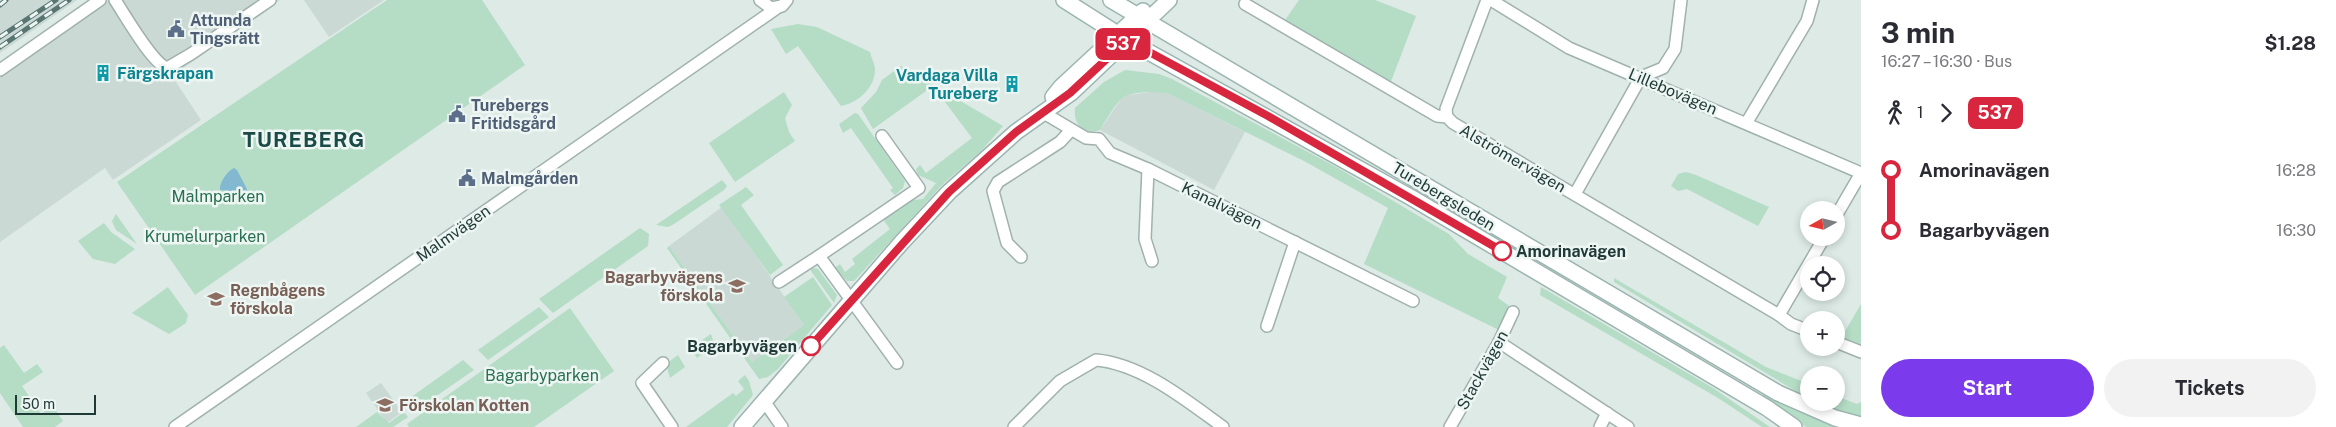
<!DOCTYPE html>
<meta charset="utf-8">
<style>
body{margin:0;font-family:"Public Sans",sans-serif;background:#f2f2f3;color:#2b2b33;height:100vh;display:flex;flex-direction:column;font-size:19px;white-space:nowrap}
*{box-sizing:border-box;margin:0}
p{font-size:16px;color:#7c7c81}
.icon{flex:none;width:28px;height:28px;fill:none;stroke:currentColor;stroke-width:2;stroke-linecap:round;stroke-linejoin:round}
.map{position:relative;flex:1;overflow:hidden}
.side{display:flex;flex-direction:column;background:#fff;width:475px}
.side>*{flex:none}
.badge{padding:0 10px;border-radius:8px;font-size:18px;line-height:32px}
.needle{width:32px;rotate:262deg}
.buttons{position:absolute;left:1800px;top:201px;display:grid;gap:10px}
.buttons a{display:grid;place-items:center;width:45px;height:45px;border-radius:50%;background:#fff;box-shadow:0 2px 8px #0003;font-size:25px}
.scale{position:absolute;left:15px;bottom:12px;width:81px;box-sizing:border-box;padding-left:5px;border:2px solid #1f3936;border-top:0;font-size:14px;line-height:18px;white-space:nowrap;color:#1f3936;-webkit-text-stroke:4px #edf6f3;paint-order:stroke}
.map>.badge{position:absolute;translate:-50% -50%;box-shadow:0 0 0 2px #fff}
.legs{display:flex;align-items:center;gap:8px;height:55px;padding:0 20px;font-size:16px}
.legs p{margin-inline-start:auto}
.overview{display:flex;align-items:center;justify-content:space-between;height:85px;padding:0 20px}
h1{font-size:28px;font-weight:700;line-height:38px}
.cta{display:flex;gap:10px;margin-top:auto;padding:10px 20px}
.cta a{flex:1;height:58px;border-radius:30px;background:#7c3aed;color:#fff;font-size:20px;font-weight:700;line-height:58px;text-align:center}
.cta a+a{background:#f2f2f3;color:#2b2b33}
ul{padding:0 20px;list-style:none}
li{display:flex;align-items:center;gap:18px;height:60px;font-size:19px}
li i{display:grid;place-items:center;width:8px;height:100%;margin:0 6px;background:currentColor}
li i::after{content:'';width:12px;height:12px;margin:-6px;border:4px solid;border-radius:50%;background:#fff}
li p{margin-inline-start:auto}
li:first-child i{background:linear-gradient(#0000 50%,currentColor 0)}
li:last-child i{background:linear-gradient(currentColor 50%,#0000 0)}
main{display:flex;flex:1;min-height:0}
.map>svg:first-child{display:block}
</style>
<main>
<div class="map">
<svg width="1861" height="427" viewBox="0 0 1861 427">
<rect width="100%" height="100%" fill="#ddeae6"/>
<g fill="#cbd9d5">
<polygon points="0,0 77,0 0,53"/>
<polygon points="109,0 280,0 172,76 201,120 113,180 105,168 0,242 0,75"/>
<polygon points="304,0 384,0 329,37"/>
<polygon points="1157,91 1169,94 1245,132 1214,190 1100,130 1121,99 1129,95"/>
<polygon points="722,207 804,325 752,362 669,246"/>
<polygon points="381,383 402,412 387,423 366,393"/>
</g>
<g fill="#b5dcc5">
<polygon points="387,0 482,0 525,65 195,295 117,182"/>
<polygon points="1299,0 1375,0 1416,16 1390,84 1283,23"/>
<path d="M798 24 817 27 870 52C871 57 874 63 875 68 876 87 858 103 841 106L798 46 786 54 771 29Z"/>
<polygon points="901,66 1003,126 981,151 944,183 854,281 847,281 835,268 840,264 845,272 855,264 852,259 890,229 882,218 912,200 923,199 936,183 918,175 916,169 920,165 926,173 972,138 933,86 873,129 861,108 876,92 882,80"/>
<path d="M1125 70 1159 74 1172 79 1338 168 1449 234 1468 254 1507 277 1498 298 1511 307 1499 330 1364 264 1388 208 1304 161 1169 94C1156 91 1131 90 1120 100 1112 109 1106 120 1100 130 1084 135 1073 125 1075 108L1104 82Z"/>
<polygon points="784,92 792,105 785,118 789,132 795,141 735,182 709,143"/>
<polygon points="855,113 858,114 905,181 903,188 895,195 890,190 893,188 851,128 843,133 839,124"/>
<polygon points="1686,172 1696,175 1769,207 1758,226 1687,189 1678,191 1671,186 1678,174"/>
<polygon points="722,180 727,186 724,190 674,224 668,227 656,225"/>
<polygon points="746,187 754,195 741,205 783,265 770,275 719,205"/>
<polygon points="116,214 137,244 116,230 112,221"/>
<polygon points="104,223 111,232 135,249 115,264 93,259 78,241"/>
<polygon points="640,228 649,234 648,246 553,313 539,299"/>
<polygon points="669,246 752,362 804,325 784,297 813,277 832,305 778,369 768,377 759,379 667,248"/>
<polygon points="814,268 818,269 837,295 834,303 811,271 811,269"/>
<polygon points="1614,278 1766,367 1809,384 1809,399 1614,282"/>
<polygon points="168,287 188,315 186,323 169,334 132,313"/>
<polygon points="1541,287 1713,388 1770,427 1762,427 1718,398 1540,295"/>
<polygon points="1861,304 1861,349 1840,340"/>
<polygon points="539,307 549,317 488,360 478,350"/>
<polygon points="570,308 614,371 534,427 409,427 407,424"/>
<polygon points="711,334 715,346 697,358 690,348"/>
<polygon points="4,345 24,373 37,364 43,372 22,386 41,414 53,406 63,421 55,427 23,427 0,393 0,348"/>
<polygon points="678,355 685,367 670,378 666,364"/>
<polygon points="463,360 474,370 413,412 403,403"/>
<polygon points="745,375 749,381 753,395 727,427 686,427 733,393 736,396 744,389 738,381"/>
<polygon points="1764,393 1793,409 1840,427 1806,427 1761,397"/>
<polygon points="1836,396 1857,404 1861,402 1861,417 1817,403 1836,402"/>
<polygon points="377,412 389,423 404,412 408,417 393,427 356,427"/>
</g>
<path fill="#82b9d1" d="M234 168 237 170 247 189V193L220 190C219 183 227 171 234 168Z"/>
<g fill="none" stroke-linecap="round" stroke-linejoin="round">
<g stroke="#a0b1ae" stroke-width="14">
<g id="street">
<path d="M115 0C125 15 152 63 167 68L191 54 270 0"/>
<polyline points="760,0 771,8 782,6 787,0"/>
<polyline points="1491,0 1569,48 1861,173"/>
<polyline points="1245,4 1437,116 1447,117 1453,123 1779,315 1824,238"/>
<polyline points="0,70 100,0"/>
<polyline points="1042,112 1086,138 1099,139 1110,153 1148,169 1413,301"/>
<polyline points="1447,117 1446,109 1487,0"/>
<polyline points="1747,122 1807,21 1813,0"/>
<polyline points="882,136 919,188 819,256 897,363"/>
<polyline points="1148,169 1145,239 1152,261"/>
<polyline points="1575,194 1641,77 1663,68 1675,49 1681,0"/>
<polyline points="1836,216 1861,173"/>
<polyline points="1021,257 1007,243 993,191 998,182 1060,142 1071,130"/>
<polyline points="779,282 819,256"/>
<polyline points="1779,315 1791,324 1809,331"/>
<polyline points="1267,326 1295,242"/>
<polyline points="1499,342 1628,427"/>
<polyline points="1836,342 1861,352"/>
<polyline points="663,363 642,383 672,427"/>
<polyline points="764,401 782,427"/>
<polyline points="175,427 777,8"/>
<path d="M1014 427 1060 381 1096 360C1142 364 1187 401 1223 427"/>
<polyline points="1450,427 1499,342 1513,312"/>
<polyline points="1600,427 1607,413"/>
</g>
</g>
<g stroke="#9cb5b0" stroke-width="18">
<g id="secondary">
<polyline points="1064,0 1127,40 1412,198 1767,408 1794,427"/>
<polyline points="1111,0 1778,393 1835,418 1861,425"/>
<polyline points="1053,97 1061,87 1143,11"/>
<polyline points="742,427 902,242 949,192 1016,132 1071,93 1169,0"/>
</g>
</g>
<use href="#street" stroke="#fff" stroke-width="11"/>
<use href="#secondary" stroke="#fff" stroke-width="15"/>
<g stroke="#587572" stroke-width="5">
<g id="rail">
<polyline points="0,5 6,0"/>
<polyline points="0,37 56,0"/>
<polyline points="0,47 69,0"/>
</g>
</g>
<use href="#rail" stroke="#edf6f3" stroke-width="3" stroke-dasharray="9" stroke-linecap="butt"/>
</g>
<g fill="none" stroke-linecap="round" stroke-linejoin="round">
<g stroke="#fff" stroke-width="11">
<polyline id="line-1" points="811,346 949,192 1016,132 1070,93 1127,40 1268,116 1502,251"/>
</g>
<use href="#line-1" stroke="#d7263d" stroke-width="8"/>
</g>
<defs>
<g id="civic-bare" transform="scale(1.35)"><path d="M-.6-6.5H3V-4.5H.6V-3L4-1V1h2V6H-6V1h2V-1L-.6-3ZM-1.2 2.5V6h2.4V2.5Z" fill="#5c6f8a" stroke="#edf6f3" stroke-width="2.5" paint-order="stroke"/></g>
<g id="building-bare" transform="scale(1.35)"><path d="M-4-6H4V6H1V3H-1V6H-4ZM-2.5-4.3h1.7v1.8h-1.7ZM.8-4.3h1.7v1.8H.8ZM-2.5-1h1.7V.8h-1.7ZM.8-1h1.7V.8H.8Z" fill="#0f9aa8" stroke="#edf6f3" stroke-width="2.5" paint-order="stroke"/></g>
<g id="school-bare" transform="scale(1.35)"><path d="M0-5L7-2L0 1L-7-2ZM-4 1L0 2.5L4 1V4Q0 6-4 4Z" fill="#8d6e63" stroke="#edf6f3" stroke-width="2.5" paint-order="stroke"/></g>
</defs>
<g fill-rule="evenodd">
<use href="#civic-bare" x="176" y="29"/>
<use href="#building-bare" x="103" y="73"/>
<use href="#building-bare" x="1012" y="84"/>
<use href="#civic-bare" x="457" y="114"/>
<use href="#civic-bare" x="467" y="178"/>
<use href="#school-bare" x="737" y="286"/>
<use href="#school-bare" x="216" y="299"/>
<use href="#school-bare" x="385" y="405"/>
</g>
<g fill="#fff" stroke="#d7263d" stroke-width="2.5">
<circle cx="1502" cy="251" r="9"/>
<circle cx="811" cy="346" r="9"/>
</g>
<g text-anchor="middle" stroke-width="5" stroke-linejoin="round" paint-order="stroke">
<g font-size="16" font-weight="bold" fill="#4e5e75" stroke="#edf6f3" text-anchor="start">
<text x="190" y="26">Attunda<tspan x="190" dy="18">Tingsrätt</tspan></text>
<text x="471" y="111">Turebergs<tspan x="471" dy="18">Fritidsgård</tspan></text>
<text x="481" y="184">Malmgården</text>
</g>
<g font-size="16" font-weight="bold" fill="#0d838f" stroke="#edf6f3" text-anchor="start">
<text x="117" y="79">Färgskrapan</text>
<text x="998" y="81" text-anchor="end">Vardaga Villa<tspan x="998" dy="18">Tureberg</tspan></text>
</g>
<g font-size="16" fill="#1f3936" stroke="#edf6f3">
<text transform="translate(1673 91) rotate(23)" y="6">Lillebovägen</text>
<text transform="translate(1513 158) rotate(30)" y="6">Alströmervägen</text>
<text transform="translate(1444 196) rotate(31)" y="6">Turebergsleden</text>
<text transform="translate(1222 205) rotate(26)" y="6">Kanalvägen</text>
<text transform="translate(453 233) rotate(-35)" y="6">Malmvägen</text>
<text transform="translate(1482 370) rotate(-61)" y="6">Stackvägen</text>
</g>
<g font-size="16" fill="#28704f" stroke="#edf6f3">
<text x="218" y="202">Malmparken</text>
<text x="205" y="242">Krumelurparken</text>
<text x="542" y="381">Bagarbyparken</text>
</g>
<g font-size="16" font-weight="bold" fill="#1f3936" stroke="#edf6f3" text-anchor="start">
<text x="1516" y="257">Amorinavägen</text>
<text x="797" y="352" text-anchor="end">Bagarbyvägen</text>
</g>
<g font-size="16" font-weight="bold" fill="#785e54" stroke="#edf6f3" text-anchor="start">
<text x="723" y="283" text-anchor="end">Bagarbyvägens<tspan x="723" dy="18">förskola</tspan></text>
<text x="230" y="296">Regnbågens<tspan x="230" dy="18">förskola</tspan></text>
<text x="399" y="411">Förskolan Kotten</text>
</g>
<g font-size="21" font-weight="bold" letter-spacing="1" fill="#1a4b47" stroke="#edf6f3">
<text x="304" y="147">TUREBERG</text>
</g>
</g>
</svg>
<div class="buttons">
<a><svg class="needle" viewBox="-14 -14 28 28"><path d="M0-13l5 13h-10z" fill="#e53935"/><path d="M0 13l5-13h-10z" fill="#7c7c81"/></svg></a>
<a><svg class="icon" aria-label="locate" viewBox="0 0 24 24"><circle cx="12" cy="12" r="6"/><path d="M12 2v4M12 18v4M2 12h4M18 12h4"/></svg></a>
<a>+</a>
<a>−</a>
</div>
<div class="scale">50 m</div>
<b class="badge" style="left:1123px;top:44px;background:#d7263d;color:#fff">537</b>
</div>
<section class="side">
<div class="overview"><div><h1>3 min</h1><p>16:27 – 16:30 · Bus</p></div><b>$1.28</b></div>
<div class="legs"><svg class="icon" aria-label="walk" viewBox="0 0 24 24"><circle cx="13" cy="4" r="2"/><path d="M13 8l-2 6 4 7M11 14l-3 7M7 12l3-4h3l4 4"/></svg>1<svg class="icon" aria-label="forward" viewBox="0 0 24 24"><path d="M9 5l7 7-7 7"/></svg><b class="badge" style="background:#d7263d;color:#fff">537</b></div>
<ul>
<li><i style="color:#d7263d"></i><b>Amorinavägen</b><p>16:28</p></li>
<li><i style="color:#d7263d"></i><b>Bagarbyvägen</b><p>16:30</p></li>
</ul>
<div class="cta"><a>Start</a><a>Tickets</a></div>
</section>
</main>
